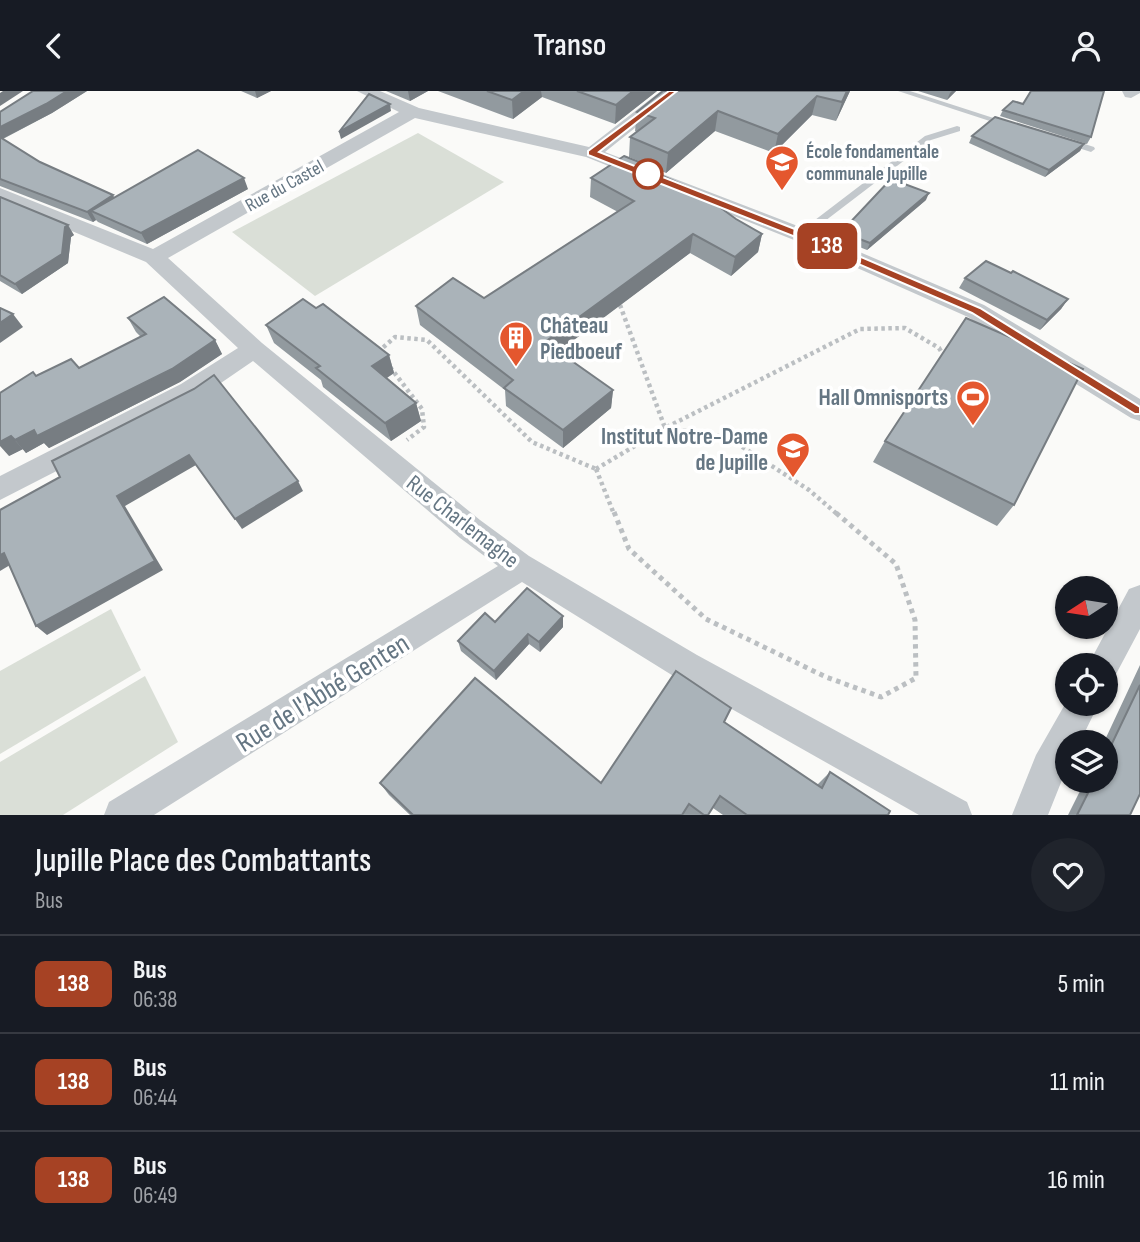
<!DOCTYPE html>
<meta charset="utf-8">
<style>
body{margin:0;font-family:"Sofia Sans Condensed",sans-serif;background:#20242c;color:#f1f3f6;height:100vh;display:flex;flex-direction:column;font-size:26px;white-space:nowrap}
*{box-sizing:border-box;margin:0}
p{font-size:23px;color:#9ea1a6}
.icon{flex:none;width:38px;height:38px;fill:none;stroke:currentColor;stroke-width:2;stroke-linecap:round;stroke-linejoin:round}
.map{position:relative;height:724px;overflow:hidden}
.side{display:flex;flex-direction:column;background:#171b24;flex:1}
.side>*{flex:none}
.badge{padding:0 14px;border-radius:10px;font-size:24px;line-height:46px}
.needle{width:46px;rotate:258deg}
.buttons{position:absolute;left:1055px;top:485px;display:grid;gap:14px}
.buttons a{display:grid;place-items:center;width:63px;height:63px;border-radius:50%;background:#171b24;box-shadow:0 2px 5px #0004;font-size:35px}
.map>.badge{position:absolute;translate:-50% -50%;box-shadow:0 0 0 4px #fff}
.round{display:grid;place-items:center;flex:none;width:74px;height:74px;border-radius:37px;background:#20242c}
.head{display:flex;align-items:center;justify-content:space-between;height:119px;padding:0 35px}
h1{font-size:33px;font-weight:600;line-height:52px}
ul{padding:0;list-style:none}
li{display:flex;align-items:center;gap:21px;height:98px;padding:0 35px;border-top:2px solid #363941}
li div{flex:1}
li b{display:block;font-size:26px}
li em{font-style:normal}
li .badge{min-width:77px;font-weight:700;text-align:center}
header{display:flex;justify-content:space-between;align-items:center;height:91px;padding:0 35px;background:#171b24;font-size:32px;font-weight:600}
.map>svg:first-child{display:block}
</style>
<header><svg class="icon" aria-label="back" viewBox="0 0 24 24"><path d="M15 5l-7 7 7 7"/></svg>Transo<svg class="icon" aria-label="person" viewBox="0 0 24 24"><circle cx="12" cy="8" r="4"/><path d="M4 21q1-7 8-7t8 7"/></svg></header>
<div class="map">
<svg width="1140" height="724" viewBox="0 0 1140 724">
<rect width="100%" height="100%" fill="#fafaf8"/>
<g fill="#dadfd7">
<polygon points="418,42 504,91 315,205 232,141"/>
<polygon points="111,518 141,579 0,663 0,580"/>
<polygon points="145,585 178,651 63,724 0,724 0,671"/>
</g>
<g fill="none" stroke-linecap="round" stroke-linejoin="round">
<g stroke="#bbbfc2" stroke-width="4.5" stroke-dasharray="3.5 3.5" stroke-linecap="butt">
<polyline points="620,214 665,337 860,238 905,237 939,257 944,265"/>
<polyline points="378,261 395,246 427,249 532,351 596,378"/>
<polyline points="390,276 422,318 424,336 407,349"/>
<polyline points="596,378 614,423"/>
<polyline points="596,378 665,337 727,346 809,399 837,423"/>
</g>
<polyline stroke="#bbbfc2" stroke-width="5" stroke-dasharray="4.5 4.5" stroke-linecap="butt" points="614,421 629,458 706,528 826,586 881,606 916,587 915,529 896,473 835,421"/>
<g fill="#c3c8cc" fill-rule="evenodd">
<polygon points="898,0 910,0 1012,33 1005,35"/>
<polygon points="957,35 960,36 960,40 931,49 804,146 798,146 798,142 925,45"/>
<polygon points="1069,48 1094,56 1095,58 1091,61 1066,53 1065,51"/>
</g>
<g fill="#c3c8cc" fill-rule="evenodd">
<polygon points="357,0 380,0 419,17 589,56 661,0 681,0 605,61 808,139 984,214 1140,308 1140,330 1131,327 968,226 794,149 586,66 415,27 168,167 262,252 480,429 529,465 697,564 967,711 972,724 919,724 675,586 522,491 154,724 104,724 109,711 498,475 460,447 253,270 199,307 0,409 0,385 181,293 238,257 146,171 0,110 0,97 153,158 399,21"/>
<polygon points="1122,0 1140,0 1140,2 1131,7 1125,6"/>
<polygon points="1140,494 1140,538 1115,585 1106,588 1106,574 1088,574 1129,498"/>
<polygon points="1068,608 1068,612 1099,612 1080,651 1068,651 1068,674 1048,724 1012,724 1036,664"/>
</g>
</g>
<g fill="#929a9f">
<polygon points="33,0 87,0 52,22 3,48 40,71 115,107 248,98 147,153 98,131 96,129 93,131 0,95 0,21"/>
<polygon points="241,0 271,0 257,7"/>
<polygon points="386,0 428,0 410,10"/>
<polygon points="438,0 657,0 615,33 542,6 513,28"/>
<polygon points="663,0 850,0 836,30 812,24 774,62 715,40 666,82 652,76 652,80 762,143 758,161 731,185 690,162 558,260 613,299 611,317 563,357 506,315 505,299 420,234 416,215 484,207 618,121 590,106 591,87 651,75 629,66 630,46 637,41 635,40 637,21"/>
<polygon points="918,0 956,0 947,9"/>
<polygon points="1003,19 1091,46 1087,53 1000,25"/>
<polygon points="972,45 1084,53 1080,60 1045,86 969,52"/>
<polygon points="0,106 74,144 71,146 68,172 22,203 0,190"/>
<polygon points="926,109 867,159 839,148 841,141"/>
<polygon points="1011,182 1068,208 1061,218 1040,239 959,197 965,187"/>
<polygon points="316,217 389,264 394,282 387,287 416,312 421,330 391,350 323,296 321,289 274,252 266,234"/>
<polygon points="128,227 215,249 222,263 180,291 49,357 44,352 26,362 23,358 9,365 36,285 79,277 141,246 136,241"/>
<polygon points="885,350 1014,414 997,435 873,371"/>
<polygon points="563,525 563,536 540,561 529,553 496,589 461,560 458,550 495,531"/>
<polygon points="1140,574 1140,703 1130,724 1068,724 1085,690 1106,690 1106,651 1104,651"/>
<polygon points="731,617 724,631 817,694 830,681 888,724 723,724 713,717 708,724 410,724 389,704 380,692 601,692"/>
</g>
<g fill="#777d82">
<polygon points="3,0 23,0 0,15 0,2"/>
<polygon points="67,0 87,0 52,22 0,49 0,36"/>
<polygon points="255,0 271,0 257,7"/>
<polygon points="408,0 428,0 410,10"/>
<polygon points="524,0 541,0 542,6 513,28 512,9"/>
<polygon points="633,0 657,0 615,33 616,14"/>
<polygon points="847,0 850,0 836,30 842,11"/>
<polygon points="952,0 956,0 947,9 950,2"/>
<polygon points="817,5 812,24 774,62 778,43"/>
<polygon points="390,13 391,20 341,48 339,41"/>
<polygon points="718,20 715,40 666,82 668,62"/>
<polygon points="1084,53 1080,60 1045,86 1049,79"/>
<polygon points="244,87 248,98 147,153 141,142"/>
<polygon points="929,102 926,109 867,159 870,152"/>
<polygon points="113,104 118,114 91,120 96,129 93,131 87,121"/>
<polygon points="68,134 74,144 71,146 68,172 22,203 15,193 65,136"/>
<polygon points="693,143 690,162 546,270 545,251"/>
<polygon points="762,143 758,161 731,185 735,166"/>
<polygon points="1068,208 1061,218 1040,239 1047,229"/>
<polygon points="13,223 23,236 0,252 0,232"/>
<polygon points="215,249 222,263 180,291 49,357 44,352 26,362 15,349"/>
<polygon points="389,264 394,282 377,293 372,275"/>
<polygon points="613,299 611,317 563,357 563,339"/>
<polygon points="416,312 421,330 391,350 385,332"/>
<polygon points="11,345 23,358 9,365 0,355 0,351"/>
<polygon points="189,364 196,374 125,415 163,479 47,544 36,535 117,405"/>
<polygon points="298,390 303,400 242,438 235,428"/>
<polygon points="4,462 15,471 0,480 0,464"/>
<polygon points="563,525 563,536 540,561 539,551"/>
<polygon points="528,543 529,553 496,589 494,580"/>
</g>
<g fill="#aab3b9" stroke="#777d82" stroke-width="2">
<polygon points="33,0 67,0 46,13 0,36 0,21"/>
<polygon points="487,0 524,0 512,9"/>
<polygon points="577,0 633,0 616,14"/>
<polygon points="663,0 847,0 842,11 817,5 778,43 718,20 668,62 630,46 655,27 637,21"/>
<polygon points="1031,0 1104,0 1091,46 1003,19 1013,10 1023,13"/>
<polygon points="369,3 390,13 339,41"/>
<polygon points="995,26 1084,53 1049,79 972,45"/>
<polygon points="0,46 40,71 113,104 87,121 0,88"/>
<polygon points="198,59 244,87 141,142 91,120"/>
<polygon points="624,65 652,76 649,79 699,101 736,128 762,143 735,166 693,143 545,251 613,299 563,339 504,297 513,289 416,215 453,187 484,207 634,110 591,87"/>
<polygon points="891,88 929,102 870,152 841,141"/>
<polygon points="0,106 68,134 65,136 62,163 15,193 0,184"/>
<polygon points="986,170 1011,182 1013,180 1068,208 1047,229 965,187"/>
<polygon points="164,206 215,249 172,278 37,345 34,339 15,349 11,345 0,351 0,302 33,281 36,285 71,268 79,277 146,243 128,227"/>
<polygon points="303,208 316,217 323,213 389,264 372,275 416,312 385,332 316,277 320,275 266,234"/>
<polygon points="0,217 13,223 0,232"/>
<polygon points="966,227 1083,278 1014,414 885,350"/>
<polygon points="214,284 298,390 235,428 189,364 117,405 155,470 36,535 4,462 0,464 0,419 60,386 52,370 194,298"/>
<polygon points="527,497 563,525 539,551 528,543 494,580 458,550 485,522 495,531"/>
<polygon points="676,580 731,617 724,631 822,697 830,681 890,720 888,724 747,724 720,705 708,724 704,724 689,713 682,724 413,724 380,692 475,587 601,692"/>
<polygon points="1140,594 1140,703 1130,724 1077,724 1094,690 1106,690 1106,665"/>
</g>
<polygon fill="#a64224" stroke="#fff" stroke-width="2" points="669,0 677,0 599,61 805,142 980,217 1140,316 1140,323 1135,323 972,222 798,147 588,64 588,60"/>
<defs>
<g id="school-pin" transform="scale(1.75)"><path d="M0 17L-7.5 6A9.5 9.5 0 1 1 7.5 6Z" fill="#e4572e" stroke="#fff"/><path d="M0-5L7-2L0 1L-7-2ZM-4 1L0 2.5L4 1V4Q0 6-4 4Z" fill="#fff"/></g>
<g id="building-pin" transform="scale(1.75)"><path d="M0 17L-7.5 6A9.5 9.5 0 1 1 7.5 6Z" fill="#e4572e" stroke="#fff"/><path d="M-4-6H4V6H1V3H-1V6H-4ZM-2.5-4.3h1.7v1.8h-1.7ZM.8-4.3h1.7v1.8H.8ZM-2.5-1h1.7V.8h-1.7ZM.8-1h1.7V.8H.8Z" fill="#fff"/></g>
<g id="stadium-pin" transform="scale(1.75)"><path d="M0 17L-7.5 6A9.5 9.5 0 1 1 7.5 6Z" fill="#e4572e" stroke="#fff"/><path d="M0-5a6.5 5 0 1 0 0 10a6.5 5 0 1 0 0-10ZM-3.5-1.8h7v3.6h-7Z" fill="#fff"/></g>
</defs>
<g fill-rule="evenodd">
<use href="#school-pin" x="782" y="71"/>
<use href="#building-pin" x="516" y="247"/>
<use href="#stadium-pin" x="973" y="306"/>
<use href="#school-pin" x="793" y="358"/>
</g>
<circle fill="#fff" stroke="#a64224" stroke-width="3.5" cx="648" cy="83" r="14"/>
<g text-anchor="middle" stroke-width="7" stroke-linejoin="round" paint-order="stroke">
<g font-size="19" font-weight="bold" fill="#657683" stroke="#fff" text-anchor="start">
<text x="806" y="67">École fondamentale<tspan x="806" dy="22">communale Jupille</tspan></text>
</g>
<g font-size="19" fill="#657683" stroke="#fff">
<text transform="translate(284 94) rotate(-29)" y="7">Rue du Castel</text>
</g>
<g font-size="23" font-weight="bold" fill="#657683" stroke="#fff" text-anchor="end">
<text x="540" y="242" text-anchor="start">Château<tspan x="540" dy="26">Piedboeuf</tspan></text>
<text x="948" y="314">Hall Omnisports</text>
<text x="768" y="353">Institut Notre-Dame<tspan x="768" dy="26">de Jupille</tspan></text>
</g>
<g font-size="23" fill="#657683" stroke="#fff">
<text transform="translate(463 430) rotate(38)" y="8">Rue Charlemagne</text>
</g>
<g font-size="28" fill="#657683" stroke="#fff">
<text transform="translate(322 601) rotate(-32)" y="10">Rue de l'Abbé Genten</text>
</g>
</g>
</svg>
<div class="buttons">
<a><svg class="needle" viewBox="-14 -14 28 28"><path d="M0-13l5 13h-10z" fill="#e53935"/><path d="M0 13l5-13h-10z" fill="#9ea1a6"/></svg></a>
<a><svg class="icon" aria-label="locate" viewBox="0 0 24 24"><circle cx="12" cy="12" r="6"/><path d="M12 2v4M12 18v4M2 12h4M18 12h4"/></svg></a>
<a><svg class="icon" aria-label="layers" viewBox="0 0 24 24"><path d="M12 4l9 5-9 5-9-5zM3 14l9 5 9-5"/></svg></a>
</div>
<b class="badge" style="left:827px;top:155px;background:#a64224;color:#fff">138</b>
</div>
<section class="side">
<div class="head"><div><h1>Jupille Place des Combattants</h1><p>Bus</p></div><a class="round"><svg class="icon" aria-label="heart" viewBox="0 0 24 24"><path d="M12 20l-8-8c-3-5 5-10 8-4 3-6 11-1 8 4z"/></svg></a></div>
<ul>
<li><span class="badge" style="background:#a64224;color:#fff">138</span><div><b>Bus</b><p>06:38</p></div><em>5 min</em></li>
<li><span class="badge" style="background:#a64224;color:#fff">138</span><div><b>Bus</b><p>06:44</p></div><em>11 min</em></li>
<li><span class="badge" style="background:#a64224;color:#fff">138</span><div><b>Bus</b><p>06:49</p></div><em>16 min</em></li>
</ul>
</section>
